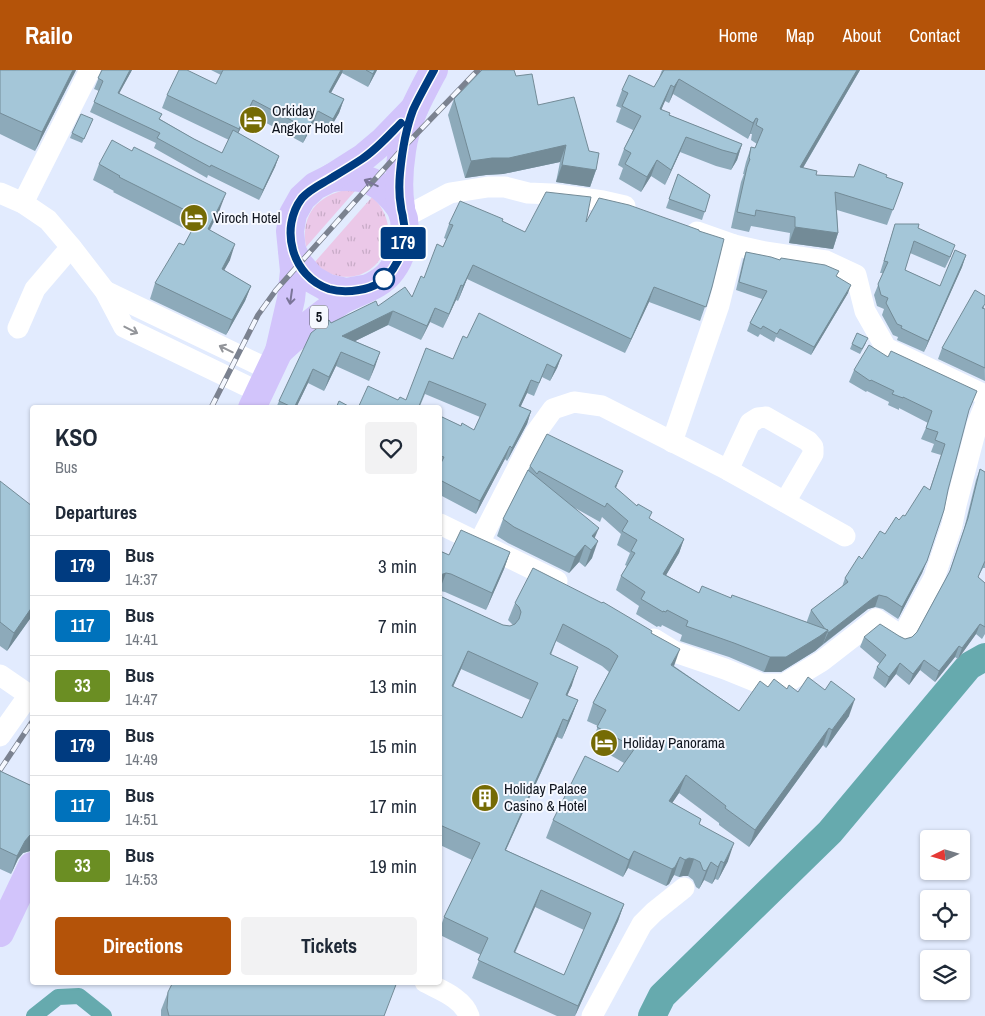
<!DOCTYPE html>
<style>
body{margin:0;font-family:"Archivo Narrow",sans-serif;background:#f2f2f3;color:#1f2937;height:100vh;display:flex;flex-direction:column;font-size:19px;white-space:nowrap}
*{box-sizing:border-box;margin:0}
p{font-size:16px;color:#747a83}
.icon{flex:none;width:28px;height:28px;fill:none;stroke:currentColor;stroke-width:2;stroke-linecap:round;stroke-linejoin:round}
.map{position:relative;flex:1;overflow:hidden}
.details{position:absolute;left:30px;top:335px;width:412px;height:580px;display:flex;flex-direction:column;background:#fff;border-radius:5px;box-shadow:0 1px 4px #0004}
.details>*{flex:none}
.badge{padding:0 10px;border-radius:4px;font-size:18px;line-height:32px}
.needle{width:32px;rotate:265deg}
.fabs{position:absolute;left:920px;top:760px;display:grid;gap:10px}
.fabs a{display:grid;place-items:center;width:50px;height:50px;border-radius:5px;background:#fff;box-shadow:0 1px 4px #0004;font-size:25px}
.map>.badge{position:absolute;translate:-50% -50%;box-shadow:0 0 0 2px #fff}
h2{padding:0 25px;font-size:19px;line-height:45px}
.round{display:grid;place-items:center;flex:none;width:52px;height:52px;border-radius:5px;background:#f2f2f3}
.overview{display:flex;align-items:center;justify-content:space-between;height:85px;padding:0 25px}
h1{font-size:24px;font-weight:700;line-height:38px}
.button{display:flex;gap:10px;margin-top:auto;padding:10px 25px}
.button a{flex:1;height:58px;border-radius:5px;background:#b45309;color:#fff;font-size:20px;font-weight:700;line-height:58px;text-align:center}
.button a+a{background:#f2f2f3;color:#1f2937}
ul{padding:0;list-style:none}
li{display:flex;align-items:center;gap:15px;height:60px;padding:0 25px;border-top:1px solid #e0e1e3}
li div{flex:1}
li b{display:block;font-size:19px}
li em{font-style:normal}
li .badge{min-width:55px;font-weight:700;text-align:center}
header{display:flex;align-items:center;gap:30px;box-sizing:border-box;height:70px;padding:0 25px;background:#b45309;color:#fff}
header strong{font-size:24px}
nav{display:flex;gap:28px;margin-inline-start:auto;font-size:18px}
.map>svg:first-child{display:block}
</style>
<header>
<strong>Railo</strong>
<nav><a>Home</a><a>Map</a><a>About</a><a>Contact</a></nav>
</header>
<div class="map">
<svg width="985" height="946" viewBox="0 0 985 946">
<defs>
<pattern id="grass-tufts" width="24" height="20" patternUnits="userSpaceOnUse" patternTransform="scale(1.25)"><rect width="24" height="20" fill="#ebc8e8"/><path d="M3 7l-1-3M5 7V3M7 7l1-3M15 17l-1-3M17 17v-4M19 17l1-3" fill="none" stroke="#c8abc7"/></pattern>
</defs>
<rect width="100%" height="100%" fill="#e2ebfe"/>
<g fill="url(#grass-tufts)">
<path d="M341 121H355L306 177C301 149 313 129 341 121Z"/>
<path d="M372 127C408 159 380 218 334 205 326 203 320 198 314 193Z"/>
</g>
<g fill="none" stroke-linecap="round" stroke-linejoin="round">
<polyline stroke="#66aaae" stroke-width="16" points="34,946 58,927 79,926 104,946"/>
<polyline stroke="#66aaae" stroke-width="28" points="652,946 662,926 830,762 969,596 985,587"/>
<g stroke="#fff" stroke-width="21">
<polyline points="0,123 23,133 48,150 71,177 105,221 124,257 259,322"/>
<polyline points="23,133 90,0"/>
<polyline points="403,148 450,123 488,117 505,117 528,123 552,124 603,131 625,136"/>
<polyline points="697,162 734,175 765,182 826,191 856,205 865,241 886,278 985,325"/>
<polyline points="105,221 270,300"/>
<polyline points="18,258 35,219 71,177"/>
<polyline points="672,372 719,235 734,175"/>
<polyline points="728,400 750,353 758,348 766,347 808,371 813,377 813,384 785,432"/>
<polyline points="440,454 557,511"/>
<polyline points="479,473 535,364 553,339 574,332 602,336 728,400 845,466"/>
<polyline points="654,569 675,582 725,599 762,614 784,614 822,591 876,549 902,567 934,508 952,455 956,435 977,355 985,335"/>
<polyline points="0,605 32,627"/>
<polyline points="0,666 29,625"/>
<path d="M425 912C440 920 463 928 469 946"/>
<polyline points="592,946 642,854 654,842 684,818"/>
</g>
<g stroke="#d2c4fb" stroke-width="28">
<path d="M331 108C365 104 381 111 401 139"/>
<polyline points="292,180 299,194 312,209 328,218 346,222 363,219"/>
<path d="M279 281C299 263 318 246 341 231 358 221 380 217 392 200 403 185 406 167 404 149 403 145 401 142 401 138 398 119 399 100 402 81 406 51 420 26 434 0"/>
<polyline points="252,338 279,281 291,229 294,201 290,161 293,144 302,128 315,116 331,108 364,87 383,71 414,39"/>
<polyline points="0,863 32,796"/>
</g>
<g stroke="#7b8290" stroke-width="5.5">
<g id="rail">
<polyline points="211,338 258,245 276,220 402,79 478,0"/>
<polyline points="0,700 32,652"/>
</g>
</g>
<use href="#rail" stroke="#f5f8ff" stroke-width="4" stroke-dasharray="11" stroke-linecap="butt"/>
</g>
<g fill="#8daaba" fill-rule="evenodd">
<polygon points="0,0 76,0 35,81 0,64"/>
<polygon points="102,0 132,0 119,23 160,49 194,69 222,83 229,70 162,38 167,25 216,14 221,5 211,0 377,0 368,17 342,3 331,23 344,29 339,43 328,62 313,54 303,73 248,43 238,63 279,86 275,97 259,130 208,105 207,108 154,78 156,73 90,42 99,21 94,19"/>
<polygon points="662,0 860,0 803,98 816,105 854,107 886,107 903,113 887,155 837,140 838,163 833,179 789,173 790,163 751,156 749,162 731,158 741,112 744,104 743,104 746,92 751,77 755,78 757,74 751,70 752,64 750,64 748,69 673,24 669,33 665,31 661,39 669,45 742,74 737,90 731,100 716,96 680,82 665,115 651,106 641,122 619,109 623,98 618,95 624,79 633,60 616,52 621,38 616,36 622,20 654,17 659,8"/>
<polygon points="516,6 538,35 589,81 596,100 590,117 556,112 560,92 503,104 486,105 465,108 448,45 454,29"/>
<polygon points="93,49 82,73 70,68 72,63"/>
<polygon points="99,94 220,139 210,160 230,190 224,200 251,216 245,231 226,265 150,229 155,213 184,175 191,162 113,122 114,121 93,110"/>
<polygon points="678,104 710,125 702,150 666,138"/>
<polygon points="502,151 525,162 586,152 699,161 712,217 700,251 649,232 625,283 467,209 458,231 456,230 443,258 430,252 421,270 388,255 355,271 380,282 369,311 336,296 324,321 308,313 296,338 276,338 279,331 331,253 378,236 412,227 443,177 446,169 444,168 449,154"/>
<polygon points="895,154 918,158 951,186 945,198 910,183 905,200 940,216 966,185 962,197 924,282 897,270 898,267 893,265 882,245 884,239 877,236 874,225 883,203 880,203"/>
<polygon points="746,182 780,190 837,206 848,223 811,285 776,267 774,272 760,264 758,267 747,261 750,253 762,229 736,220 743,190"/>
<polygon points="985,226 984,239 985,311 938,289 942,278"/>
<polygon points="467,268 562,285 557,298 550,311 542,307 534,326 527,323 520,337 531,341 527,354 507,391 505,389 476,444 440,425 440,346 461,356 474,360 480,347 425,324 420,336 398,330 406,330 453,289"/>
<polygon points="866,273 860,284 850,279 852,274"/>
<polygon points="854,300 968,343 927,491 922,503 898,549 883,539 875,537 868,539 815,581 781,602 764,602 729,587 680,571 682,565 662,555 661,557 658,556 657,557 636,544 639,536 616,520 621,506 627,496 625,495 630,483 617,475 621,464 602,447 600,452 575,438 595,468 592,488 585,497 579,492 569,503 508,473 497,466 503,449 530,396 617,415 616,418 650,449 684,469 679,483 666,505 699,523 731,528 807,552 807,551 811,540 842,517 845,508 862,489 885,464 899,450 905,446 930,419 941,385 931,382 934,374 921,369 928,353 899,338 899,340 888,335 889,332 867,321 866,322 849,312"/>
<polygon points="980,399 985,402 985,498 983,498 978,507 985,513 985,564 982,569 976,564 958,589 955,587 935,612 920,600 909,615 896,604 885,618 873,608 877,597 880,594 860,577 864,567 899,566 905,569 912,567 917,562 949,503 964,459 976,410"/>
<polygon points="0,411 32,546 7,581 0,576"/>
<polygon points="440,481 449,485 510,482 504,499 486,540 445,522 440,521"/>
<path d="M440 526 503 555 510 556 513 555 508 550 515 533 651 563 674 596 739 641 768 617 787 619 798 622 849 646 826 678 823 675 749 777 719 755V753L679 723 672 733 701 749 699 754 728 791 718 810 715 809 712 814 704 810 699 819 696 817 693 810 688 806H683L679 807 674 805 669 814 666 816 628 798 623 807 546 768 553 750 618 702 624 693 591 674 598 656 587 651 593 633 609 602 602 596 556 571 551 585 572 615 567 626 578 630 571 648 562 669 557 667 506 780 624 834 618 851 575 946H557L472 908 481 885 440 865V859L444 847 472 790 440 775ZM461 599 530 630 522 648 453 617ZM535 837 584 860 564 905 515 883Z"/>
<polygon points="0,701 32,716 32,781 30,781 23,783 18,789 11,804 0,799"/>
<polygon points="168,922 384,946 161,946 161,940"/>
</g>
<g fill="#738b97">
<polygon points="73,0 76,0 35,81 42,62"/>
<polygon points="130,0 132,0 114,33 118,23"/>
<polygon points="341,0 343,0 342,3 324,35 329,22"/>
<polygon points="375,0 377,0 368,17 373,4"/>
<polygon points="857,0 860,0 794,113 800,97"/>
<polygon points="679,9 673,24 669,33 674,17"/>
<polygon points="671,15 665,31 655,55 660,39"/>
<polygon points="344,29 339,43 328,62 333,49"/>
<polygon points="253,30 248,43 234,72 239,59"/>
<polygon points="318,41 313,54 303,73 308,59"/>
<polygon points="756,48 750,64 748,69 753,53"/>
<polygon points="686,67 680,82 665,115 671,100"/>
<polygon points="742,74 737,90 731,100 737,84"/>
<polygon points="566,75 560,92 503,104 486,105 465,108 471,91"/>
<polygon points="279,86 275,97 259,130 263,120"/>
<polygon points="657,90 651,106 641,122 647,107"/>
<polygon points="562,95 596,100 590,117 556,112"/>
<polygon points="226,123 220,139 202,175 208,159"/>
<polygon points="795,157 838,163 833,179 789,173"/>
<polygon points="235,174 230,190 216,215 222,199"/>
<polygon points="966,185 962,197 924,282 928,271"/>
<polygon points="473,195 467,209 458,231 463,216"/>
<polygon points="461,215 456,230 443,258 449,244"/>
<polygon points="851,215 848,223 811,285 814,277"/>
<polygon points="251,216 245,231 226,265 232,250"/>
<polygon points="654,217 649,232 625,283 631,269"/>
<polygon points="435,238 430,252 421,270 427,256"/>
<polygon points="393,241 388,255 337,280 342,266"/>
<polygon points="341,282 336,296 324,321 329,307"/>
<polygon points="380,282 375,297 369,311 374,296"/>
<polygon points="562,285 557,298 550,311 555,298"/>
<polygon points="313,299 308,313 296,338 294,338"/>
<polygon points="531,310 527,323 515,349 519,336"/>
<polygon points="531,341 527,354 507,391 512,378"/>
<polygon points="510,376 505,389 476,444 480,431"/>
<polygon points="623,401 617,415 609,432 615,417"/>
<polygon points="599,458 592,474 592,466"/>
<polygon points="684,469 679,483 658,519 663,504"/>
<polygon points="598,471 592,488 585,497 591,480"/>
<polygon points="585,475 579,492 569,503 575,487"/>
<polygon points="510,482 504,499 486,540 492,523"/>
<polygon points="927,491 922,503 898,549 902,537"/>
<polygon points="446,503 440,519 440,505"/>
<polygon points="879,525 875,537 868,539 823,574 828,563 873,528"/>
<polygon points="32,537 32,546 7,581 14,563"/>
<polygon points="980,554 976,564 958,589 962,578"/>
<polygon points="828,560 823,574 815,581 781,602 764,602 770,587"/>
<polygon points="959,576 955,587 935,612 939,601"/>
<polygon points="680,579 674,596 671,595"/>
<polygon points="468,581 461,599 445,634 452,616"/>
<polygon points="924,590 920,600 909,615 913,604"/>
<polygon points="900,593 896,604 885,618 889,607"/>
<polygon points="578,597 572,615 559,643 566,625"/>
<polygon points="855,629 849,646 826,678 832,660"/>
<polygon points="578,630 571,648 562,669 568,651"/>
<polygon points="563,649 557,667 498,797 505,780"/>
<polygon points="829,658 823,675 749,777 755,760"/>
<polygon points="686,705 679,723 662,748 669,731"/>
<polygon points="32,764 32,774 30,781 23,783 18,789 11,804 17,786 25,771 30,765"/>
<polygon points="734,773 728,791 718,810 724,793"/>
<polygon points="634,781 628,798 623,807 629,790"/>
<polygon points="680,787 674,805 669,814 666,816 672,799"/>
<polygon points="689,788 694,789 688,806 683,806 679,807 685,790"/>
<polygon points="721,791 715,809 712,814 718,797"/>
<polygon points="711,792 704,810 699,819 706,801"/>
<polygon points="541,820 535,837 507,899 514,882"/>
<polygon points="624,834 618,851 575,946 578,936"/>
</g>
<g fill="#a4c6d8" stroke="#738b97" fill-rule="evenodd">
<polygon points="0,0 73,0 42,62 0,43"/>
<polygon points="102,0 130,0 118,23 162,44 159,49 194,69 222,83 233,60 279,86 263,120 211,95 210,97 157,68 160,63 94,32 103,11 98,8"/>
<polygon points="179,0 187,0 216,14 223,0 341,0 329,22 344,29 333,49 318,41 308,59 253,30 239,59 167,25"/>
<polygon points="366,0 375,0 373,4"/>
<polygon points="482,0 514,0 516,6 532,4 538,35 574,27 589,81 599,83 596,100 562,95 566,75 509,88 492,88 471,91 454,29"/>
<polygon points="664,0 857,0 800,97 817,101 816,105 854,107 859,94 887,105 886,107 903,113 893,140 835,122 838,163 795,157 795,147 756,140 755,146 737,142 747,97 750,89 749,88 751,77 755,78 763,59 756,55 758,49 756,48 753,53 679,9 674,17 671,15 660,39 670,43 669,45 742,74 737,84 722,80 686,67 671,100 657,90 647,107 625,94 631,83 624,79 641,46 622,36 628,23 622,20 629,5 654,17"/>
<polygon points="81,44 93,49 84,69 72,63"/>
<polygon points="112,70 132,81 134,77 226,123 208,159 235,174 222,199 251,216 232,250 155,213 179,173 184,175 199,147 119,107 120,106 99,94"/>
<polygon points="678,104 710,125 705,142 669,129"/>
<polygon points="546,122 591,127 586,152 599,128 629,135 699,160 699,161 724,169 712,217 706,237 654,217 631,269 473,195 463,216 461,215 449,244 435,238 427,256 393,241 342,266 380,282 374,296 341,282 329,307 313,299 294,338 279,331 311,263 325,252 329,250 331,253 376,231 378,236 405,217 412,227 421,206 424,208 437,174 443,177 453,155 449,154 460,131 503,149 502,151 525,162"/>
<polygon points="895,154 919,154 918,158 955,175 950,187 914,171 905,200 940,216 955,180 966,185 928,271 901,258 902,256 897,254 886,233 888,228 881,225 878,214 888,192 884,191"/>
<polygon points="746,182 771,187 780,190 781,188 825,195 839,201 836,206 851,215 814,277 780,259 777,264 763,256 761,259 750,253 767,221 739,212"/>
<polygon points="975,220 985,226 985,234 982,238 985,239 985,298 942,278"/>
<polygon points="479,243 562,285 555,298 547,294 539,313 531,310 519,336 531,341 512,378 510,376 480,431 440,410 440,395 444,387 440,386 440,346 461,356 462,353 474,360 486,334 429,311 419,336 422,338 358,338 368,316 398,330 400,327 406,330 426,278 453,289 463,266 467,268"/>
<polygon points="857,263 868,268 862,279 852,274"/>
<polygon points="869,275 888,287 891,281 977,321 969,340 948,420 944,440 927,491 902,537 887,527 879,525 873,528 828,563 828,560 825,559 811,540 848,512 845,508 859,486 862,489 880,461 885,464 896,447 899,450 903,445 905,446 924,416 930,420 945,374 935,370 938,362 926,358 932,341 903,327 903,328 892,324 894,321 871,310 870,311 854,300"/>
<polygon points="339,331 352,338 336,338"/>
<polygon points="547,364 623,401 615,417 637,436 638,434 652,442 649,448 684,469 663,504 699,523 702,516 731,528 732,525 828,560 820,566 786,587 770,587 734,573 686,556 688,551 667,540 666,542 663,541 663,542 641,529 645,522 621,506 635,483 631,481 637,470 622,461 628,451 607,433 605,437 539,401 537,404 530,396"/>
<polygon points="980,399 985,402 985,491 978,507 985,513 985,557 980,554 962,578 959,576 939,601 924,590 913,604 900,593 889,607 877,597 886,585 864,567 880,554 899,566 905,569 912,567 917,562 950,501 968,448"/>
<polygon points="528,400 599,458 592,466 598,471 591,480 585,475 575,487 514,457 503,449"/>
<polygon points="0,411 32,436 32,537 14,563 0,552"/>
<polygon points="461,460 510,482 492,523 451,504 446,503 440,505 440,481 449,485"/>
<path d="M533 498 602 533 603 532 652 561 651 563 680 579 671 595 739 641 760 611 768 617 774 609 787 619 789 615 798 622 808 607 825 620 831 611 855 629 832 660 829 658 755 760 725 738 726 736 686 705 669 731 701 749 699 754 734 773 724 793 721 791 718 797 711 792 706 801 703 800 700 792 694 789 689 788 685 790 680 787 675 797 672 799 634 781 629 790 553 750 585 686 618 702 635 678 597 657 606 640 593 633 618 586 609 579 563 554 550 584 578 597 566 625 578 630 568 651 563 649 505 780 624 834 578 936 478 890 488 868 444 847 480 773 440 755V526L503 555 510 556 515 554 519 549 521 542 519 537 515 533ZM468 581 538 613 522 648 452 616ZM541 820 591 843 564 905 514 882Z"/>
<polygon points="0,701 32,716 32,764 30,765 25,771 17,786 0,778"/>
<polygon points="173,912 397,912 384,946 169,946 167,938 168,922"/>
</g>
<defs><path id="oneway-shaft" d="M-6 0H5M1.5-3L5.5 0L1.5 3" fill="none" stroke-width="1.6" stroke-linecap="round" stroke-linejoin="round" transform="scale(1.25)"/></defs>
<g stroke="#7a7598">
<use href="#oneway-shaft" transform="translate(371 113) rotate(-155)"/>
<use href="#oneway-shaft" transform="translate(291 227) rotate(98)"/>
</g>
<g stroke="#93959a">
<use href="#oneway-shaft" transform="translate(131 260) rotate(27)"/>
<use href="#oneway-shaft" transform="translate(226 279) rotate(-154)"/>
</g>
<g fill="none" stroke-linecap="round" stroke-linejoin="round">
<g stroke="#fff" stroke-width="11">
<path id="line" d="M401 53C389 65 377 79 362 89 353 95 343 101 333 107 322 114 311 118 302 128 279 158 292 207 329 219 339 222 348 222 359 220 373 218 385 211 393 199 403 184 407 166 403 148 403 144 401 141 401 137 399 126 399 114 400 103 402 82 405 61 413 40 419 27 427 13 434 0"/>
</g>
<use href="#line" stroke="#003b80" stroke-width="8"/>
</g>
<defs>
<g id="hotel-disc" transform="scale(1.4375)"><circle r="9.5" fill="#756b05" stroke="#f5f8ff"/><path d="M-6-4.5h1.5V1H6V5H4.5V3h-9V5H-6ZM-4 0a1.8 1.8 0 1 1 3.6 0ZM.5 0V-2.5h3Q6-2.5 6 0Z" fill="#fff"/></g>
<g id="building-disc" transform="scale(1.4375)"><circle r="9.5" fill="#756b05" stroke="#f5f8ff"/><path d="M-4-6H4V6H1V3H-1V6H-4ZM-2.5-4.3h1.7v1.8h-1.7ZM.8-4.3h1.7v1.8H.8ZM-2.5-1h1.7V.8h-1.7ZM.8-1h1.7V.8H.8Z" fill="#fff"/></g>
</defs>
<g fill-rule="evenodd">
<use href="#hotel-disc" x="253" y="50"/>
<use href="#hotel-disc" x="194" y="148"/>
<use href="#hotel-disc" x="604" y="673"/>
<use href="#building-disc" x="485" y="728"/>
</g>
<circle fill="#fff" stroke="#003b80" stroke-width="2.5" cx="384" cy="209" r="10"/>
<g text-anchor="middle" stroke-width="4" stroke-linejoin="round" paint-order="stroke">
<rect fill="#f5f8ff" stroke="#545862" stroke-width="1" x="310" y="235.5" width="18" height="23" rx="4"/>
<g font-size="14" font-weight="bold" fill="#0f141e">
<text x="319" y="252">5</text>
</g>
<g font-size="15" fill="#0f141e" stroke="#f5f8ff" text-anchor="start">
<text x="272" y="46">Orkiday<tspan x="272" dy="17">Angkor Hotel</tspan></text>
<text x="213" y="153">Viroch Hotel</text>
<text x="623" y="678">Holiday Panorama</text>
<text x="504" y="724">Holiday Palace<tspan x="504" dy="17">Casino &amp; Hotel</tspan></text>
</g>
</g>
</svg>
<div class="fabs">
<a><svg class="needle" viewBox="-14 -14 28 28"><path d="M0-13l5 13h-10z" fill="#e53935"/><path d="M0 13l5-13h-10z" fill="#747a83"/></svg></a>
<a><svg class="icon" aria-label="locate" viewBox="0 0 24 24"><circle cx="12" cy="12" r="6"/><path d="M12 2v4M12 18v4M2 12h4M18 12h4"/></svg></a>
<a><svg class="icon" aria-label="layers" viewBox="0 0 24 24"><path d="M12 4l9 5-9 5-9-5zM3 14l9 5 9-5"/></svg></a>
</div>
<b class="badge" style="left:403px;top:173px;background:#003b80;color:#fff">179</b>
<section class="details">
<div class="overview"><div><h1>KSO</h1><p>Bus</p></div><a class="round"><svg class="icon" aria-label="heart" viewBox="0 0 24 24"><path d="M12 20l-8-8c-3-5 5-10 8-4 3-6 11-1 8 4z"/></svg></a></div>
<h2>Departures</h2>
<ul>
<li><span class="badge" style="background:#003b80;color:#fff">179</span><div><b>Bus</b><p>14:37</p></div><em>3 min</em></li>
<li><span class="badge" style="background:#0072bc;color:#fff">117</span><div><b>Bus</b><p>14:41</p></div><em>7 min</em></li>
<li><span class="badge" style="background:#6b8e23;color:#fff">33</span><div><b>Bus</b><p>14:47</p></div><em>13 min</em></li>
<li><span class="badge" style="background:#003b80;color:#fff">179</span><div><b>Bus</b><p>14:49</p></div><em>15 min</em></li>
<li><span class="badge" style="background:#0072bc;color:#fff">117</span><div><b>Bus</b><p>14:51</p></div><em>17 min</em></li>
<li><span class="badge" style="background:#6b8e23;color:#fff">33</span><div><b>Bus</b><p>14:53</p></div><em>19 min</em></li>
</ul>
<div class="button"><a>Directions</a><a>Tickets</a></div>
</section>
</div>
